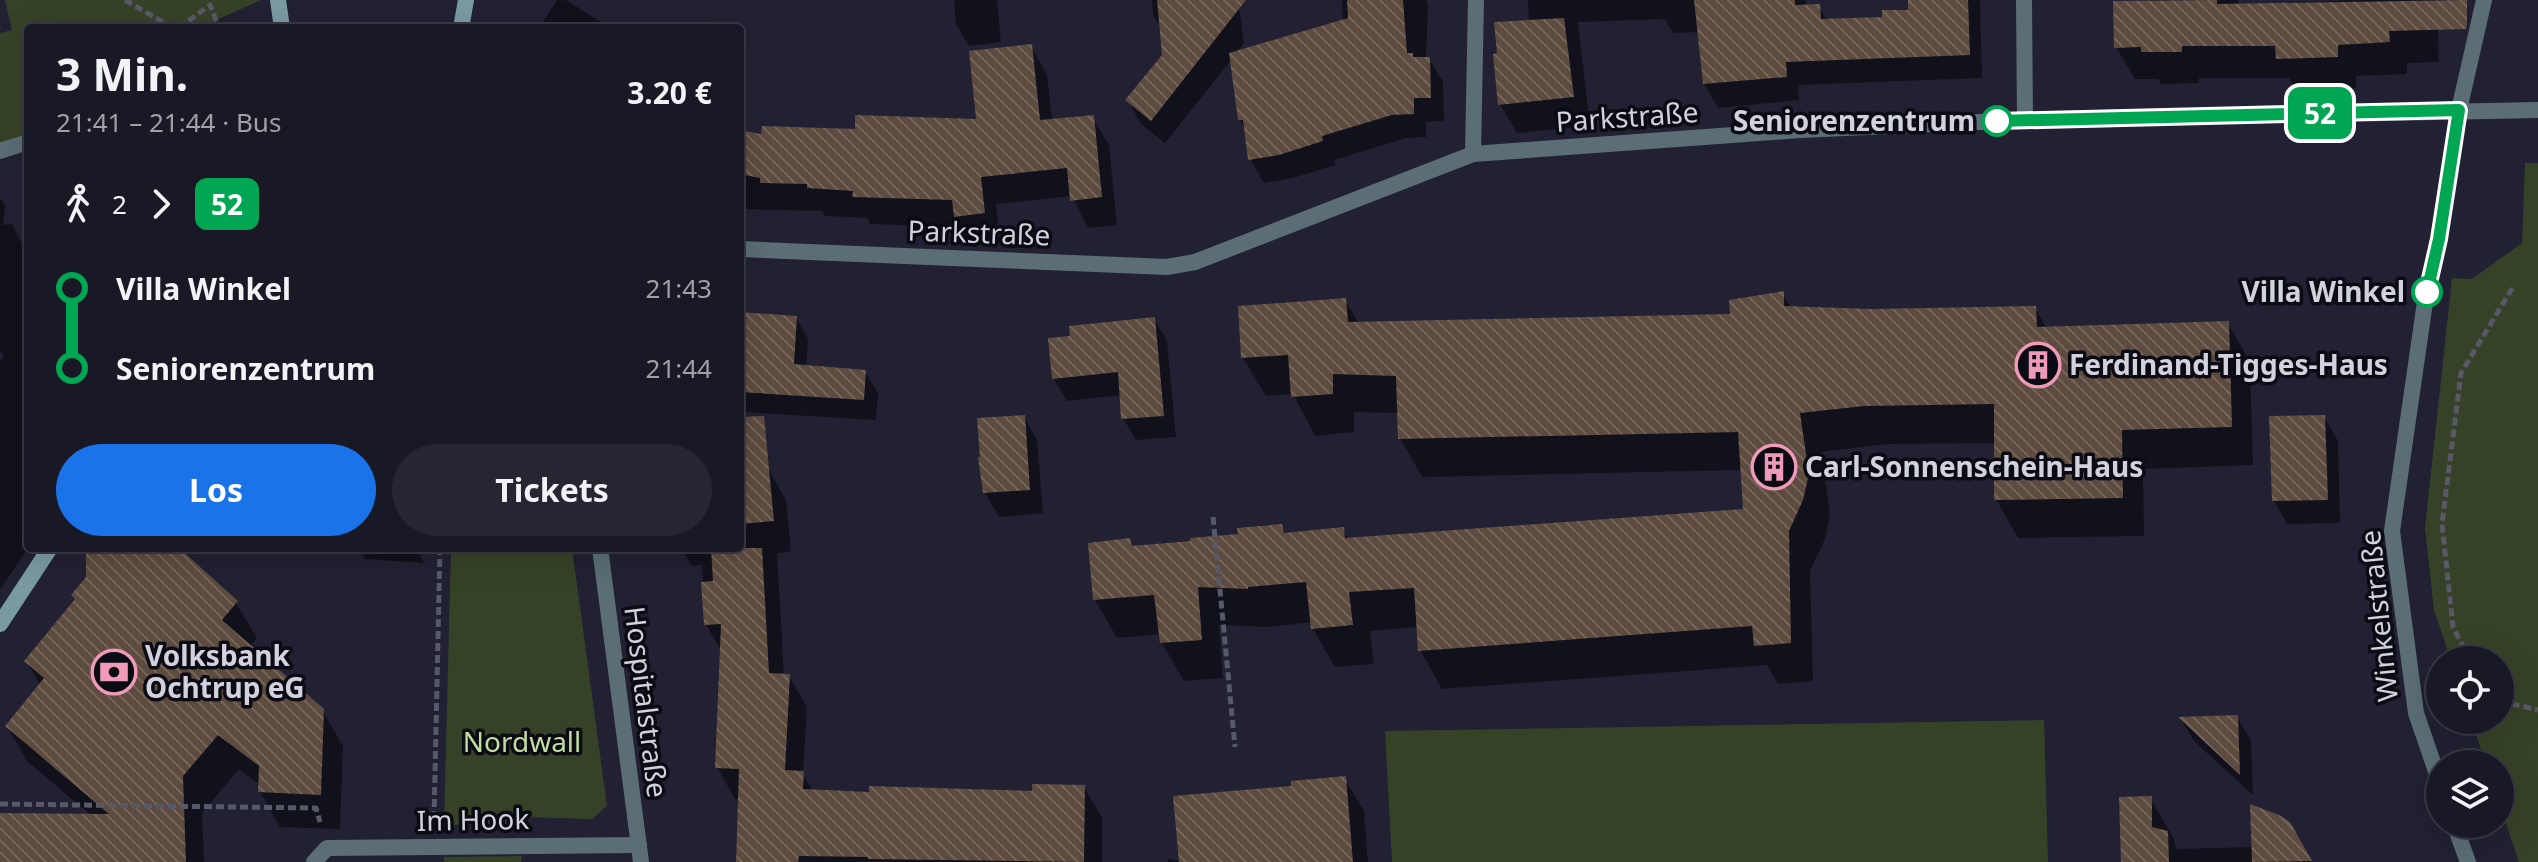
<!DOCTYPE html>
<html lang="de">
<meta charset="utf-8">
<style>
body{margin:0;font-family:"Noto Sans",sans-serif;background:#262632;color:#f1f3f6;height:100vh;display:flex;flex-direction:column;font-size:30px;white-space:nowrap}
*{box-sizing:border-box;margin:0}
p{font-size:26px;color:#9fa0a7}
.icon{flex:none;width:44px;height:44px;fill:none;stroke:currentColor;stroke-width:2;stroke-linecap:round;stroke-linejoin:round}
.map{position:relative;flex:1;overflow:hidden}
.side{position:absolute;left:24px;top:24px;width:720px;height:528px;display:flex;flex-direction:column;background:#191926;border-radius:8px;box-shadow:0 8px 32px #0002,0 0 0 2px #373843}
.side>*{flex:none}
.badge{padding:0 16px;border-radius:12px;font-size:28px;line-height:52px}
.controls{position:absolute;left:2426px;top:646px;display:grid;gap:16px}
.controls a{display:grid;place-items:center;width:88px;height:88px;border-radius:50%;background:#191926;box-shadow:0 8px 32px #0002,0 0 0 2px #373843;font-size:40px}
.map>.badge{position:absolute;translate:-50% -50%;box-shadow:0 0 0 4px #fff}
.legs{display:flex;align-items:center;gap:12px;height:88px;padding:0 32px;font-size:26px}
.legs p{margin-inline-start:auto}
.head{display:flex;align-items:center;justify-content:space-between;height:136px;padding:0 32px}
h1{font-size:44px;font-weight:700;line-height:60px}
.button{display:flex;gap:16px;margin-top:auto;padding:16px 32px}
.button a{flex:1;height:92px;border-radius:48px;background:#1a73e8;color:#fff;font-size:32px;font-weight:700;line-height:92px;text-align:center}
.button a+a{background:#262632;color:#f1f3f6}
ul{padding:0 32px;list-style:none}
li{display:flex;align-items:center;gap:28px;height:80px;font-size:30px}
li i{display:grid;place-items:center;width:12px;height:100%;margin:0 10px;background:currentColor}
li i::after{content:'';width:20px;height:20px;margin:-10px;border:6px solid;border-radius:50%;background:#191926}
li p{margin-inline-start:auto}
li:first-child i{background:linear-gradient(#0000 50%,currentColor 0)}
li:last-child i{background:linear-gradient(currentColor 50%,#0000 0)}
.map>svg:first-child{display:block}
</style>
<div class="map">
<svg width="2538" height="862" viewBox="0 0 2538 862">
<defs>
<pattern id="building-back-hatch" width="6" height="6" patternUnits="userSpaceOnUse" patternTransform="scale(2)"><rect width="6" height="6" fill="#5e4b3f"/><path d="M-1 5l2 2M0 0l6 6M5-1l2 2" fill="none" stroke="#74645a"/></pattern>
</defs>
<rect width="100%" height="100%" fill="#212133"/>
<g fill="#364227">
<polygon points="5,0 261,0 198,28 28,28 28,139 0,147 0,33 12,30"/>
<polygon points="2525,163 2538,163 2538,862 2519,862 2500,806 2500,764 2486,764 2471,720 2500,720 2500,660 2451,660 2434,610 2425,528 2452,278 2472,279 2522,243"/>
<polygon points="451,548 572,548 607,806 592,819 520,817 515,824 444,825"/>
<polygon points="2044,720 2048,862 1392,862 1385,731"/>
<polygon points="522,856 521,862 444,862 444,857"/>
</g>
<g fill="#0007">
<polygon points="557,0 566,0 610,28 539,28"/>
<polygon points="954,0 997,0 1001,42 969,46 956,24"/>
<polygon points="1152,0 1238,0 1244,43 1236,53 1343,22 1342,0 1426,0 1428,4 1426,59 1429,59 1443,82 1444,121 1426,122 1426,137 1406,138 1334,160 1336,165 1293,178 1264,183 1250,159 1246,131 1240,120 1232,59 1165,143 1141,124 1128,100 1164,56 1162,29 1153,15"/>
<polygon points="1528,0 1805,0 1807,7 1819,7 1827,21 1884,19 1910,12 1910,0 1980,0 1982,78 1798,85 1799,100 1718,108 1704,84 1699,32 1673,33 1665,19 1578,22 1590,126 1517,133 1500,104 1529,22"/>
<polygon points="2151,0 2238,0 2238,5 2358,0 2446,0 2448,29 2438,29 2439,62 2407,63 2407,74 2356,76 2356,88 2296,90 2289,78 2199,78 2199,83 2161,84 2158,79 2135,79 2116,47"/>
<polygon points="1031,47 1047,74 1052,120 1092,117 1109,145 1117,225 1088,228 1072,196 996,204 1000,241 972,244 962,227 870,224 867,218 825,216 822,211 740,209 740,132 763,136 978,121"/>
<polygon points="0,198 5,206 3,225 12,224 28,256 28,548 0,590 0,362 4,355 0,351"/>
<polygon points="1782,293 1791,308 1872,311 2035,308 2047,329 2228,323 2250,362 2253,465 2143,469 2144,536 2018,538 1996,499 1996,443 1887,444 1821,452 1830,514 1825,539 1810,571 1813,681 1778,684 1767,665 1442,689 1420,650 1419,627 1370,631 1374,664 1335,667 1313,629 1312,622 1269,627 1219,625 1223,678 1184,681 1162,643 1161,634 1117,638 1095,600 1133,547 1240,535 1281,526 1286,535 1343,529 1349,540 1745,511 1742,470 1422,477 1400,438 1399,413 1354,412 1354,432 1315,436 1293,394 1266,396 1243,358 1345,300 1359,324 1732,316"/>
<polygon points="740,314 796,318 808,339 806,367 865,372 878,393 876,420 742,412 740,408"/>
<polygon points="1154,319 1167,341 1176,437 1136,440 1123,418 1121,395 1067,401 1054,379 1072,338"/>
<polygon points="1024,417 1037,440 1043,513 999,517 985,493"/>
<polygon points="2324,417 2338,441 2340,523 2287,524 2274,501"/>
<polygon points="768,468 786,500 791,552 777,553 784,676 789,676 807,707 803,774 813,791 871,795 1034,793 1084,787 1102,818 1102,862 736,862 739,799 735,799 717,767 722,652 706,625 702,565 692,566 681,548 740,548 740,471"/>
<polygon points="92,548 175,548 236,603 257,638 249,647 322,710 343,746 340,829 280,827 260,792 260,785 239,769 202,813 204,862 0,862 0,815 92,816 28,762 7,727 41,686 26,661 76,601 88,577"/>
<polygon points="359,548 416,548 424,563 365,559"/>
<polygon points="2237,717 2251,741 2253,795 2194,741 2181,719"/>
<polygon points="1344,778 1364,811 1368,862 1168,862 1168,859 1181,861 1293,787"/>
<polygon points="2150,798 2174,839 2176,849 2253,847 2289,824 2311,862 2123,862"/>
</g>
<g fill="url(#building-back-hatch)">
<polygon points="1157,0 1246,0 1151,121 1125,100 1162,55"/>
<polygon points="1347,0 1403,0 1407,53 1413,53 1413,57 1430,57 1431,98 1414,98 1414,114 1392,115 1322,136 1323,141 1279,155 1248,160 1243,120 1238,120 1229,53 1348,18"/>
<polygon points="1694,0 1795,0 1795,5 1820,4 1821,19 1882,17 1882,10 1908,10 1908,0 1968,0 1970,55 1786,62 1787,77 1703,84"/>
<polygon points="2217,0 2217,4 2467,0 2467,24 2466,29 2389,31 2390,42 2338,45 2338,57 2276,59 2275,46 2182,46 2182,52 2141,52 2141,47 2114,48 2113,1"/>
<polygon points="1564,18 1574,97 1498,105 1493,54 1497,53 1494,22"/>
<polygon points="1032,44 1040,120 1094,115 1102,197 1070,201 1067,168 981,177 985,213 954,217 952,200 852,197 853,191 807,188 807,184 760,183 760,178 740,174 740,130 761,134 762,126 855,129 855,115 976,119 969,51"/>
<polygon points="1784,291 1784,306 1872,309 2036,306 2037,327 2229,321 2232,427 2122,430 2123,498 1994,500 1994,404 1864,406 1800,413 1809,474 1803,500 1789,531 1791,643 1754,646 1752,626 1418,651 1414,588 1349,592 1353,625 1311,629 1306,582 1248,587 1248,589 1198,587 1202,640 1160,643 1154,595 1093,600 1088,543 1130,538 1132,546 1190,541 1190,538 1238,534 1237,528 1282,524 1284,533 1344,527 1345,538 1743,509 1738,432 1398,439 1396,376 1333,374 1333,394 1291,397 1288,355 1241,358 1238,306 1346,298 1348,322 1730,314 1729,300"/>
<polygon points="740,312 797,316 794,364 866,370 864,400 740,392"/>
<polygon points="1155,317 1164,416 1121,419 1118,372 1052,379 1048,338 1070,336 1069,326"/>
<polygon points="1025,415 1030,490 983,493 978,457 980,457 977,418"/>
<polygon points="2325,415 2328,500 2272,501 2269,416"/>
<polygon points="764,416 774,521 740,524 740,417"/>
<polygon points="86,548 179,548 238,601 222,620 324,709 321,795 258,792 259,766 218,735 183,776 186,862 0,862 0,813 109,814 5,726 44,678 24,661 75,599 71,595 86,577"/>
<polygon points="711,548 762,548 769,673 790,674 785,770 804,771 803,789 869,792 869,786 1032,791 1032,784 1085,785 1084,862 868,859 868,857 799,856 798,862 736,862 739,769 715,768 721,624 704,625 701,582 713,581"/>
<polygon points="2238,715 2240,775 2178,717"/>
<polygon points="1346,776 1353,862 1179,862 1173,796 1291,786 1291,781"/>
<polygon points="2152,796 2152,827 2168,831 2169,862 2121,862 2119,797"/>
<polygon points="2250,804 2279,815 2290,822 2312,861 2252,862"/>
</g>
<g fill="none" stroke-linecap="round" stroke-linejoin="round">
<g stroke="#575868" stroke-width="5" stroke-dasharray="8 4" stroke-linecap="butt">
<polyline points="125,0 173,28"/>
<polyline points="179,28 210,5 219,28"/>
<polyline points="1213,517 1235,747"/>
<polyline points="2470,660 2453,627 2442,524 2461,373 2513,287"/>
<polyline points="2500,701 2538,710"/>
<polyline points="0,804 316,808 320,822"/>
<polyline points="434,819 440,548"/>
</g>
<g stroke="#5b6e75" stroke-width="16">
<polyline points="2024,0 2025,120"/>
<polyline points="0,151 28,142"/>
<polyline points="1473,154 1476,0"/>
<polyline points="740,249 1167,267 1195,262 1473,154 1800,130 2025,120 2538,110"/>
<polyline points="600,548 641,862"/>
<polyline points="2440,783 2416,713 2392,531 2426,295 2439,239 2459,110 2484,0"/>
<polyline points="2454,824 2468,862"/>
<polyline points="314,862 327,848 639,845"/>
</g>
<g stroke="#7999a3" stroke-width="16">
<polyline points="278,0 282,28"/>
<polyline points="461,28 466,0"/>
<polyline points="0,624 50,548"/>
</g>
</g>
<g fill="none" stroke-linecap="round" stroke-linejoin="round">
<g stroke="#fff" stroke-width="18">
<polyline id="line-1" points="1997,121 2459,110 2439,239 2427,292"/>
</g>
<use href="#line-1" stroke="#00a651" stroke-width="12"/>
</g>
<defs>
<g id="building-ring" transform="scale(2.3)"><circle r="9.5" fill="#0b0c13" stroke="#ef9ab8" stroke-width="1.5"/><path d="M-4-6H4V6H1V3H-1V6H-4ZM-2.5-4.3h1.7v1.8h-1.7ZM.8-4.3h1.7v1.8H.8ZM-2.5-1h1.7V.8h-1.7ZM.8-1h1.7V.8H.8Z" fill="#ef9ab8"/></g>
<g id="bank-ring" transform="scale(2.3)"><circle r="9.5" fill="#0b0c13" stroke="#ef9ab8" stroke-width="1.5"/><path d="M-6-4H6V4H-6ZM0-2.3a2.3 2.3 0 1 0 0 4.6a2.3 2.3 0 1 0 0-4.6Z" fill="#ef9ab8"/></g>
</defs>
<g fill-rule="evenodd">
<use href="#building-ring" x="2038" y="365"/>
<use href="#building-ring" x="1774" y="467"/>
<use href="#bank-ring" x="114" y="672"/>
</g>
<g fill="#fff" stroke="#00a651" stroke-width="4">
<circle cx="1997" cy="121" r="14"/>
<circle cx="2427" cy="292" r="14"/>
</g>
<g text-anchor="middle" stroke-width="7" stroke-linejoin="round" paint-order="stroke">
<g font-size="28" fill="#d1d2de" stroke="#0b0c13">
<text transform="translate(1627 117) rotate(-4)" y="10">Parkstraße</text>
<text transform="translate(979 233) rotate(2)" y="10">Parkstraße</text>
<text transform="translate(2379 616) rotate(-96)" y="10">Winkelstraße</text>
<text transform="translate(646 702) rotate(83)" y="10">Hospitalstraße</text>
<text transform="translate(473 820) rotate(-1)" y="10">Im Hook</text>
</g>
<g font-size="28" font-weight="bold" fill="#d1d2de" stroke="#0b0c13" text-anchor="end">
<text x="1975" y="131">Seniorenzentrum</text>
<text x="2405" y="302">Villa Winkel</text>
</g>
<g font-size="28" font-weight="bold" fill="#d1d2de" stroke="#0b0c13" text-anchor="start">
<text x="2069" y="375">Ferdinand-Tigges-Haus</text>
<text x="1805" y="477">Carl-Sonnenschein-Haus</text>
<text x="145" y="666">Volksbank<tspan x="145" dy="32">Ochtrup eG</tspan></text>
</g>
<g font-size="28" fill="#c2dda1" stroke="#0b0c13">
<text x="522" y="752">Nordwall</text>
</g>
</g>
</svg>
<div class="controls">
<a><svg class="icon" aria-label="locate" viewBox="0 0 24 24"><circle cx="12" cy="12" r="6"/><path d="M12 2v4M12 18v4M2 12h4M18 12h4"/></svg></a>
<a><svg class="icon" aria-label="layers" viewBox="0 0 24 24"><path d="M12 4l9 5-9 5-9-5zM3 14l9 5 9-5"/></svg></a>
</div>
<b class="badge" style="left:2320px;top:113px;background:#00a651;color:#fff">52</b>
<section class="side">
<div class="head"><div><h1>3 Min.</h1><p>21:41 – 21:44 · Bus</p></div><b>3.20 €</b></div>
<div class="legs"><svg class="icon" aria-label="walk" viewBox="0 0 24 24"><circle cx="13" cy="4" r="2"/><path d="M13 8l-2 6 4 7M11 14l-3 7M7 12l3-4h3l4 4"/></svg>2<svg class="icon" aria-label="forward" viewBox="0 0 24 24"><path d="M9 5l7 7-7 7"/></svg><b class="badge" style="background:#00a651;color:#fff">52</b></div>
<ul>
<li><i style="color:#00a651"></i><b>Villa Winkel</b><p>21:43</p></li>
<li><i style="color:#00a651"></i><b>Seniorenzentrum</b><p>21:44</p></li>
</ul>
<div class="button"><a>Los</a><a>Tickets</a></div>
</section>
</div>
